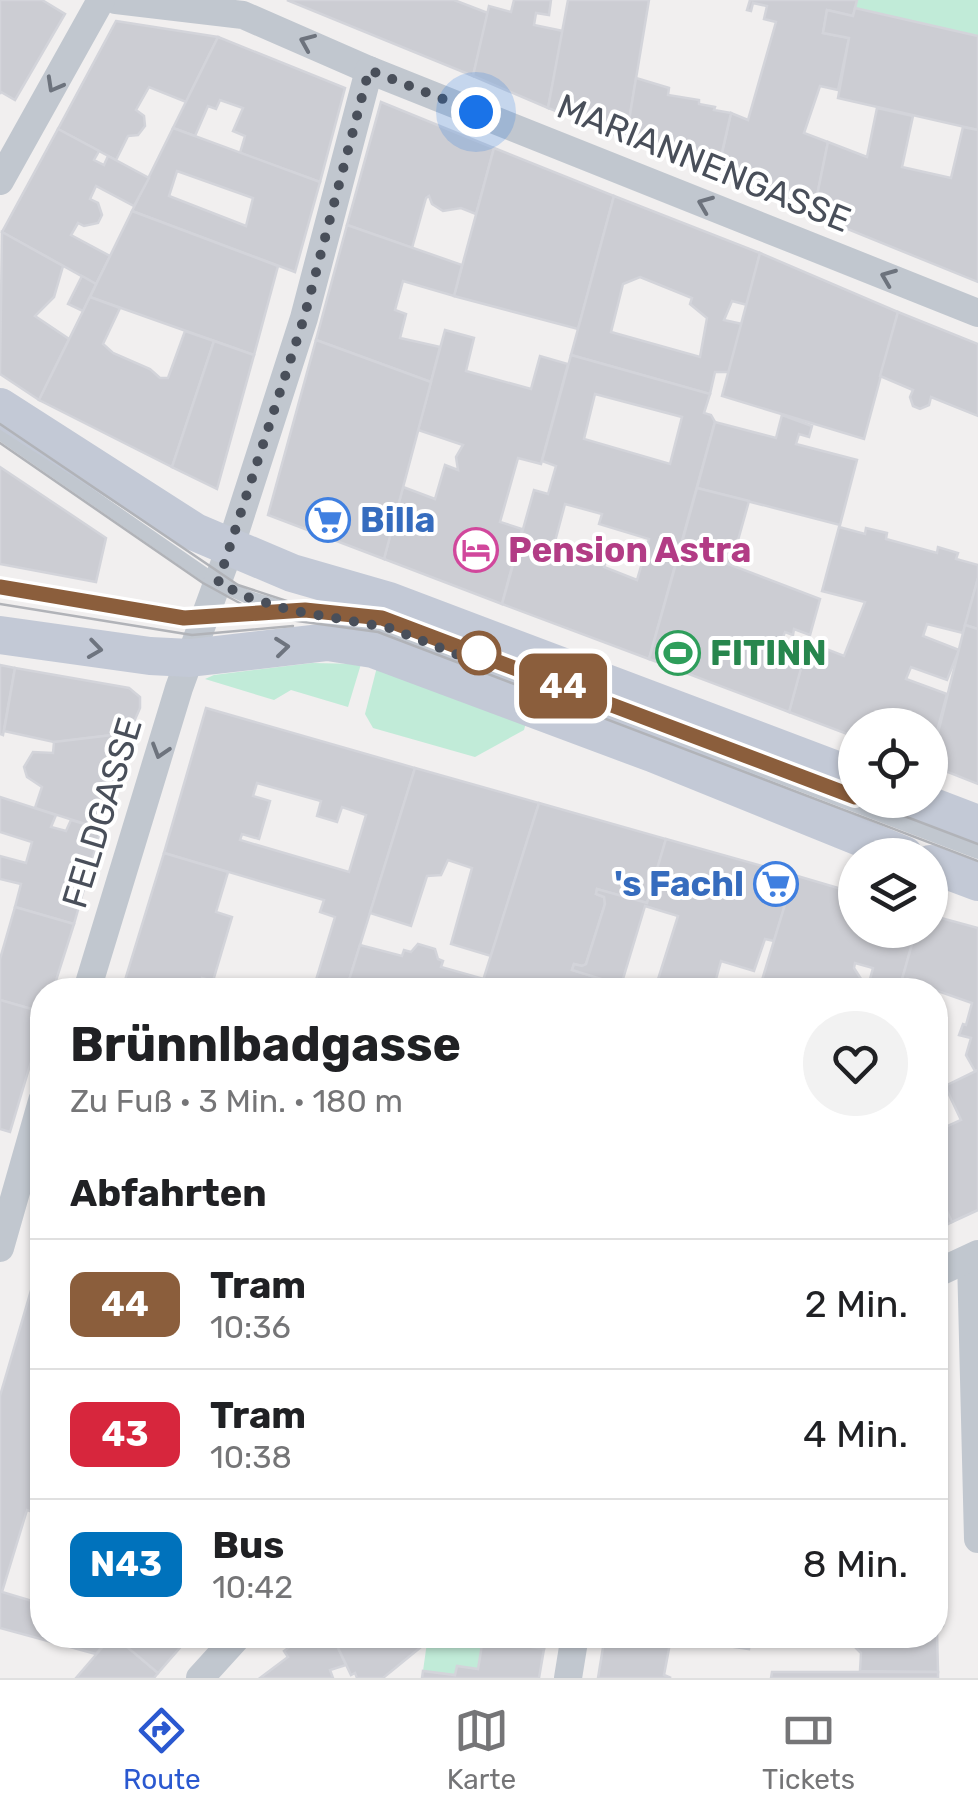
<!DOCTYPE html>
<html lang="de">
<meta charset="utf-8">
<style>
body{margin:0;font-family:Rubik,sans-serif;background:#f2f2f2;color:#202124;height:100vh;display:flex;flex-direction:column;font-size:38px;white-space:nowrap}
*{box-sizing:border-box;margin:0}
p{font-size:32px;color:#757577}
.icon{flex:none;width:55px;height:55px;fill:none;stroke:currentColor;stroke-width:2;stroke-linecap:round;stroke-linejoin:round}
.map{position:relative;flex:1;overflow:hidden}
.side{position:absolute;left:30px;top:978px;width:918px;height:670px;display:flex;flex-direction:column;background:#fff;border-radius:40px;box-shadow:0 2px 8px #0004}
.side>*{flex:none}
.badge{padding:0 20px;border-radius:15px;font-size:35px;line-height:65px}
.tools{position:absolute;left:838px;top:708px;display:grid;gap:20px}
.tools a{display:grid;place-items:center;width:110px;height:110px;border-radius:50%;background:#fff;box-shadow:0 2px 8px #0004;font-size:50px}
.you{position:absolute;width:50px;height:50px;margin:-25px;border:8px solid #fff;border-radius:50%;background:#1a73e8;box-shadow:0 0 0 15px #1a73e833}
.map>.badge{position:absolute;translate:-50% -50%;box-shadow:0 0 0 5px #fff}
h2{padding:0 40px;font-size:38px;line-height:90px}
.round{display:grid;place-items:center;flex:none;width:105px;height:105px;border-radius:52px;background:#f2f2f2}
.headline{display:flex;align-items:center;justify-content:space-between;height:170px;padding:0 40px}
h1{font-size:48px;font-weight:700;line-height:75px}
ul{padding:0;list-style:none}
li{display:flex;align-items:center;gap:30px;height:130px;padding:0 40px;border-top:2px solid #e0e0e0}
li div{flex:1}
li b{display:block;font-size:38px}
li em{font-style:normal}
li .badge{min-width:110px;font-weight:700;text-align:center}
.menu{display:flex;justify-content:space-around;align-items:center;height:140px;border-top:2px solid #e0e0e0;background:#fff;font-size:28px;color:#757577}
.menu a{display:grid;justify-items:center;gap:5px}
.menu .current{color:#2a58d0}
.map>svg:first-child{display:block}
</style>
<div class="map">
<svg width="978" height="1678" viewBox="0 0 978 1678">
<rect width="100%" height="100%" fill="#f1efef"/>
<g fill="#c1ebd8">
<polygon points="857,0 978,0 978,36 855,8"/>
<polygon points="312,663 361,664 348,707 291,690 274,700 205,679 214,675"/>
<polygon points="377,667 527,719 524,730 475,757 373,728 365,714"/>
<polygon points="428,1635 483,1635 478,1669 457,1666 455,1675 423,1671"/>
</g>
<g fill="#cccdd3" stroke="#d3d4da" stroke-width="2.5" fill-rule="evenodd">
<polygon points="0,0 42,0 65,14 15,100 1,92 0,94"/>
<polygon points="287,0 454,0 488,13 473,76"/>
<polygon points="514,0 551,0 549,15 536,13 534,25 563,31 548,108 473,76 489,6 511,12"/>
<polygon points="568,0 649,0 626,139 548,108"/>
<polygon points="750,0 857,0 853,16 827,10 823,33 849,38 838,90 820,86 804,133 828,142 813,215 717,176 731,113 748,120 776,22 764,19 767,6 753,3 751,11 747,10"/>
<polygon points="855,8 978,36 978,130 838,98 849,38 823,33 827,10 853,16"/>
<polygon points="116,21 218,37 186,102 149,87 136,110 144,116 145,126 138,135 128,136 116,160 58,129"/>
<polygon points="218,37 345,88 320,182 240,153 245,136 233,131 243,108 220,100 216,109 208,106 195,136 173,128"/>
<polygon points="636,78 669,88 668,95 699,100 699,104 715,107 714,110 731,113 717,174 700,171 701,166 685,164 685,161 669,157 669,154 655,151 656,147 626,139"/>
<polygon points="381,102 494,148 476,214 461,208 443,211 432,204 429,196 426,198 412,248 347,225"/>
<polygon points="877,108 913,116 902,167 951,178 963,127 978,130 978,282 813,215 828,142 867,157"/>
<path d="M173 128 320 182 295 272 132 211ZM177 171 253 198 246 226 169 196Z"/>
<polygon points="58,129 99,151 94,160 104,165 108,156 149,178 134,206 96,186 90,199 98,203 102,215 98,223 84,226 78,223 71,235 110,256 96,284 2,232"/>
<polygon points="494,148 614,196 578,329 454,296"/>
<path d="M614 196 760 253 747 305 732 301 724 320 742 324 729 372H715L710 394 571 355ZM640 277 692 298 690 304 707 318 700 357 611 332 623 284Z"/>
<polygon points="132,211 278,266 254,355 90,297"/>
<polygon points="347,225 462,265 454,296 403,281 395,310 406,314 400,338 440,347 431,382 316,340"/>
<polygon points="2,232 63,266 54,297 35,316 69,339 39,400 0,374"/>
<polygon points="760,253 898,312 864,439 722,396"/>
<polygon points="82,276 96,284 83,311 68,304"/>
<polygon points="90,297 120,308 103,344 113,353 150,369 160,378 168,378 185,331 214,341 172,467 39,400"/>
<polygon points="898,312 978,344 978,416 931,397 929,405 920,409 913,406 910,397 913,390 880,376"/>
<polygon points="445,330 474,338 466,371 531,389 540,356 568,364 541,464 518,458 500,522 522,529 502,604 384,559 403,487 435,499 445,465 458,470 456,457 463,445 418,430"/>
<polygon points="316,340 431,382 384,559 268,515"/>
<polygon points="214,341 254,355 217,489 172,467"/>
<path d="M571 355 710 394 704 413 711 415 715 422 649 659 502 604 534 490 548 494 556 466 542 461ZM595 394 682 417 670 464 584 439ZM565 504 602 514 599 524 649 539 637 580 604 567 606 561 597 558 594 565 553 549Z"/>
<polygon points="782,415 812,426 809,437 799,434 796,444 857,460 840,525 697,488 715,422 776,438"/>
<polygon points="0,467 106,538 96,582 0,564"/>
<polygon points="697,488 749,501 731,565 681,546"/>
<polygon points="839,527 865,534 866,528 887,533 886,539 937,553 938,547 958,553 956,559 978,565 978,578 963,633 927,624 923,636 959,650 947,680 911,667 906,679 947,694 930,757 930,725 855,725 855,737 789,712 808,642 844,656 865,602 822,591"/>
<polygon points="681,546 820,599 810,635 794,629 793,635 785,632 777,652 803,661 789,712 649,659"/>
<polygon points="978,578 978,629 965,625"/>
<polygon points="965,625 978,629 978,784 930,765"/>
<polygon points="0,665 15,668 3,735 0,734"/>
<polygon points="15,668 129,688 140,697 140,708 129,733 54,742 4,731"/>
<path d="M206 708 415 768 346 990H313L335 917 320 912 324 900 164 853ZM257 783 321 801 317 816 337 822 342 807 366 815 349 872 240 840 242 834 259 839 270 801 253 796Z"/>
<polygon points="129,733 101,829 35,808 42,787 27,777 24,767 33,752 53,753 54,742"/>
<polygon points="415,768 539,803 491,956 451,944 472,868 448,860 441,875 427,876 411,926 370,913"/>
<polygon points="0,797 56,815 51,827 66,831 71,820 101,829 74,924 15,907 21,884 0,879 0,856 26,863 32,842 0,832"/>
<polygon points="539,803 666,839 647,903 597,889 596,894 604,897 605,904 586,964 582,966 574,964 572,970 621,985 620,990 480,990"/>
<path d="M666 839 794 875 774 941 765 939 754 971 721 961 713 990H620L621 985 572 970 574 964 582 966 586 964 605 904 604 897 596 894 597 889 647 903ZM645 906 678 916 655 989 623 979Z"/>
<polygon points="164,853 228,872 216,912 232,917 213,981 202,978 201,983 195,981 192,990 122,990"/>
<polygon points="794,875 855,893 855,930 916,930 899,990 867,990 873,968 855,963 854,968 863,982 861,990 759,990"/>
<polygon points="15,907 74,924 53,990 42,990 42,1012 0,1000 0,959"/>
<polygon points="930,915 978,928 978,1070 975,1071 966,1055 971,1038 959,1035 963,1024 966,1025 972,1003 935,990 899,990 916,930 930,930"/>
<polygon points="418,944 435,949 438,959 443,961 441,967 484,979 480,990 346,990 360,945 402,956 404,950 411,952"/>
<polygon points="0,1000 42,1012 42,1025 10,1132 0,1129"/>
<polygon points="978,1070 978,1210 952,1222 935,1187 935,1121 939,1130 961,1120 945,1086"/>
<polygon points="935,1187 952,1222 935,1231"/>
<polygon points="42,1253 42,1515 27,1510 2,1592 42,1604 42,1635 112,1635 96,1654 0,1628 0,1396"/>
<polygon points="936,1563 938,1604 942,1609 943,1626 937,1631 938,1672 860,1671 861,1653 855,1647 857,1635 935,1635"/>
<polygon points="113,1635 158,1673 154,1678 76,1678"/>
<polygon points="113,1635 191,1635 158,1673"/>
<polygon points="306,1635 332,1635 346,1665 330,1670 333,1678 260,1678 288,1657 284,1651"/>
<polygon points="332,1635 420,1635 415,1638 421,1647 383,1678 357,1678 355,1673 351,1675"/>
<polygon points="483,1635 546,1635 544,1649 483,1639"/>
<polygon points="605,1635 671,1638 664,1675 671,1678 598,1678"/>
<polygon points="700,1635 751,1635 749,1649 699,1642"/>
<polygon points="483,1639 544,1649 539,1678 422,1678 423,1671 455,1675 457,1666 478,1669"/>
<polygon points="772,1672 938,1672 938,1678 771,1678"/>
</g>
<g fill="none" stroke-linecap="round" stroke-linejoin="round">
<polyline stroke="#c1c7cf" stroke-width="14" points="0,433 217,583 250,598 290,610 390,628 978,852"/>
<g stroke="#c1c7cf" stroke-width="28">
<polyline points="116,0 243,15 369,70 978,313"/>
<polyline points="0,181 101,0"/>
<polyline points="87,990 179,688 230,548 304,318 369,70"/>
<polyline points="0,1248 42,1101"/>
<polyline points="971,1259 978,1539"/>
<polyline points="935,1274 978,1254"/>
<polyline points="200,1678 239,1635"/>
<polyline points="568,1678 575,1635"/>
</g>
<g stroke="#c3c9d6" stroke-width="38">
<polyline points="0,407 195,532 292,573 389,601 855,777"/>
<polyline points="0,635 150,656 190,658 328,642 373,649 652,753 904,855"/>
<polyline points="915,800 978,824"/>
<polyline points="930,864 978,882"/>
</g>
<g stroke="#b1b3b8" stroke-width="2.5">
<polyline points="0,424 238,585 302,606 382,618 855,797"/>
<polyline points="0,443 203,583 245,606 290,620 378,632 978,861"/>
<path d="M0 587C91 603 166 625 259 613"/>
<polyline points="0,604 192,635 293,626"/>
<polyline points="862,800 978,844"/>
</g>
</g>
<defs><path id="oneway-chevron" d="M-2-3.5L2.5 0L-2 3.5" fill="none" stroke-width="1.6" stroke-linecap="round" stroke-linejoin="round" transform="scale(2.5)"/></defs>
<g stroke="#6d737d">
<use href="#oneway-chevron" transform="translate(307 42) rotate(-157)"/>
<use href="#oneway-chevron" transform="translate(54 85) rotate(119)"/>
<use href="#oneway-chevron" transform="translate(705 204) rotate(-158)"/>
<use href="#oneway-chevron" transform="translate(888 277) rotate(-158)"/>
<use href="#oneway-chevron" transform="translate(160 751) rotate(107)"/>
</g>
<g stroke="#6e747f">
<use href="#oneway-chevron" transform="translate(282 647) rotate(-6)"/>
<use href="#oneway-chevron" transform="translate(95 649) rotate(8)"/>
</g>
<g fill="none" stroke-linecap="round" stroke-linejoin="round">
<g stroke="#fff" stroke-width="22">
<polyline id="line" points="0,587 184,618 305,610 382,618 855,797"/>
</g>
<use href="#line" stroke="#8b5e3c" stroke-width="15"/>
<polyline stroke="#494f5a" stroke-width="10" stroke-dasharray="0 18" points="476,112 369,70 304,318 218,583 250,598 290,610 390,628 476,662 479,653"/>
</g>
<defs>
<g id="supermarket-ring" transform="scale(2.25)"><circle r="9.5" fill="#fff" stroke="#3f7fe0" stroke-width="1.5"/><path d="M-6-5.5h2.5l.6 2H6L4.5 2H-2.5L-4.4-4H-6ZM-1.5 3.2a1.3 1.3 0 1 0 .1 0ZM3 3.2a1.3 1.3 0 1 0 .1 0Z" fill="#3f7fe0"/></g>
<g id="hotel-ring" transform="scale(2.25)"><circle r="9.5" fill="#fff" stroke="#d1479c" stroke-width="1.5"/><path d="M-6-4.5h1.5V1H6V5H4.5V3h-9V5H-6ZM-4 0a1.8 1.8 0 1 1 3.6 0ZM.5 0V-2.5h3Q6-2.5 6 0Z" fill="#d1479c"/></g>
<g id="stadium-ring" transform="scale(2.25)"><circle r="9.5" fill="#fff" stroke="#2e9e5b" stroke-width="1.5"/><path d="M0-5a6.5 5 0 1 0 0 10a6.5 5 0 1 0 0-10ZM-3.5-1.8h7v3.6h-7Z" fill="#2e9e5b"/></g>
</defs>
<g fill-rule="evenodd">
<use href="#supermarket-ring" x="328" y="520"/>
<use href="#hotel-ring" x="476" y="550"/>
<use href="#stadium-ring" x="678" y="653"/>
<use href="#supermarket-ring" x="776" y="884"/>
</g>
<circle fill="#fff" stroke="#8b5e3c" stroke-width="5" cx="479" cy="653" r="20"/>
<g text-anchor="middle" stroke-width="8" stroke-linejoin="round" paint-order="stroke">
<g font-size="35" fill="#494f5a" stroke="#fff">
<text transform="translate(704 163) rotate(22)" y="12">MARIANNENGASSE</text>
<text transform="translate(102 813) rotate(-73)" y="12">FELDGASSE</text>
</g>
<g font-size="35" font-weight="bold" fill="#366cbe" stroke="#fff" text-anchor="start">
<text x="360" y="532">Billa</text>
<text x="744" y="896" text-anchor="end">'s Fachl</text>
</g>
<g font-size="35" font-weight="bold" fill="#b23c85" stroke="#fff" text-anchor="start">
<text x="508" y="562">Pension Astra</text>
</g>
<g font-size="35" font-weight="bold" fill="#27864d" stroke="#fff" text-anchor="start">
<text x="710" y="665">FITINN</text>
</g>
</g>
</svg>
<div class="tools">
<a><svg class="icon" aria-label="locate" viewBox="0 0 24 24"><circle cx="12" cy="12" r="6"/><path d="M12 2v4M12 18v4M2 12h4M18 12h4"/></svg></a>
<a><svg class="icon" aria-label="layers" viewBox="0 0 24 24"><path d="M12 4l9 5-9 5-9-5zM3 14l9 5 9-5"/></svg></a>
</div>
<div class="you" style="left:476px;top:112px"></div>
<b class="badge" style="left:563px;top:686px;background:#8b5e3c;color:#fff">44</b>
<section class="side">
<div class="headline"><div><h1>Brünnlbadgasse</h1><p>Zu Fuß · 3 Min. · 180 m</p></div><a class="round"><svg class="icon" aria-label="heart" viewBox="0 0 24 24"><path d="M12 20l-8-8c-3-5 5-10 8-4 3-6 11-1 8 4z"/></svg></a></div>
<h2>Abfahrten</h2>
<ul>
<li><span class="badge" style="background:#8b5e3c;color:#fff">44</span><div><b>Tram</b><p>10:36</p></div><em>2 Min.</em></li>
<li><span class="badge" style="background:#d7263d;color:#fff">43</span><div><b>Tram</b><p>10:38</p></div><em>4 Min.</em></li>
<li><span class="badge" style="background:#0072bc;color:#fff">N43</span><div><b>Bus</b><p>10:42</p></div><em>8 Min.</em></li>
</ul>
</section>
</div>
<nav class="menu">
<a class="current"><svg class="icon" aria-label="directions" viewBox="0 0 24 24"><path d="M12 3l9 9-9 9-9-9zM9 14v-3h6M13 9l2 2-2 2"/></svg>Route</a>
<a><svg class="icon" aria-label="map" viewBox="0 0 24 24"><path d="M3 6l6-2 6 2 6-2v14l-6 2-6-2-6 2zM9 4v14M15 6v14"/></svg>Karte</a>
<a><svg class="icon" aria-label="tickets" viewBox="0 0 24 24"><path d="M3 7h18v10H3zM15 7v10"/></svg>Tickets</a>
</nav>
